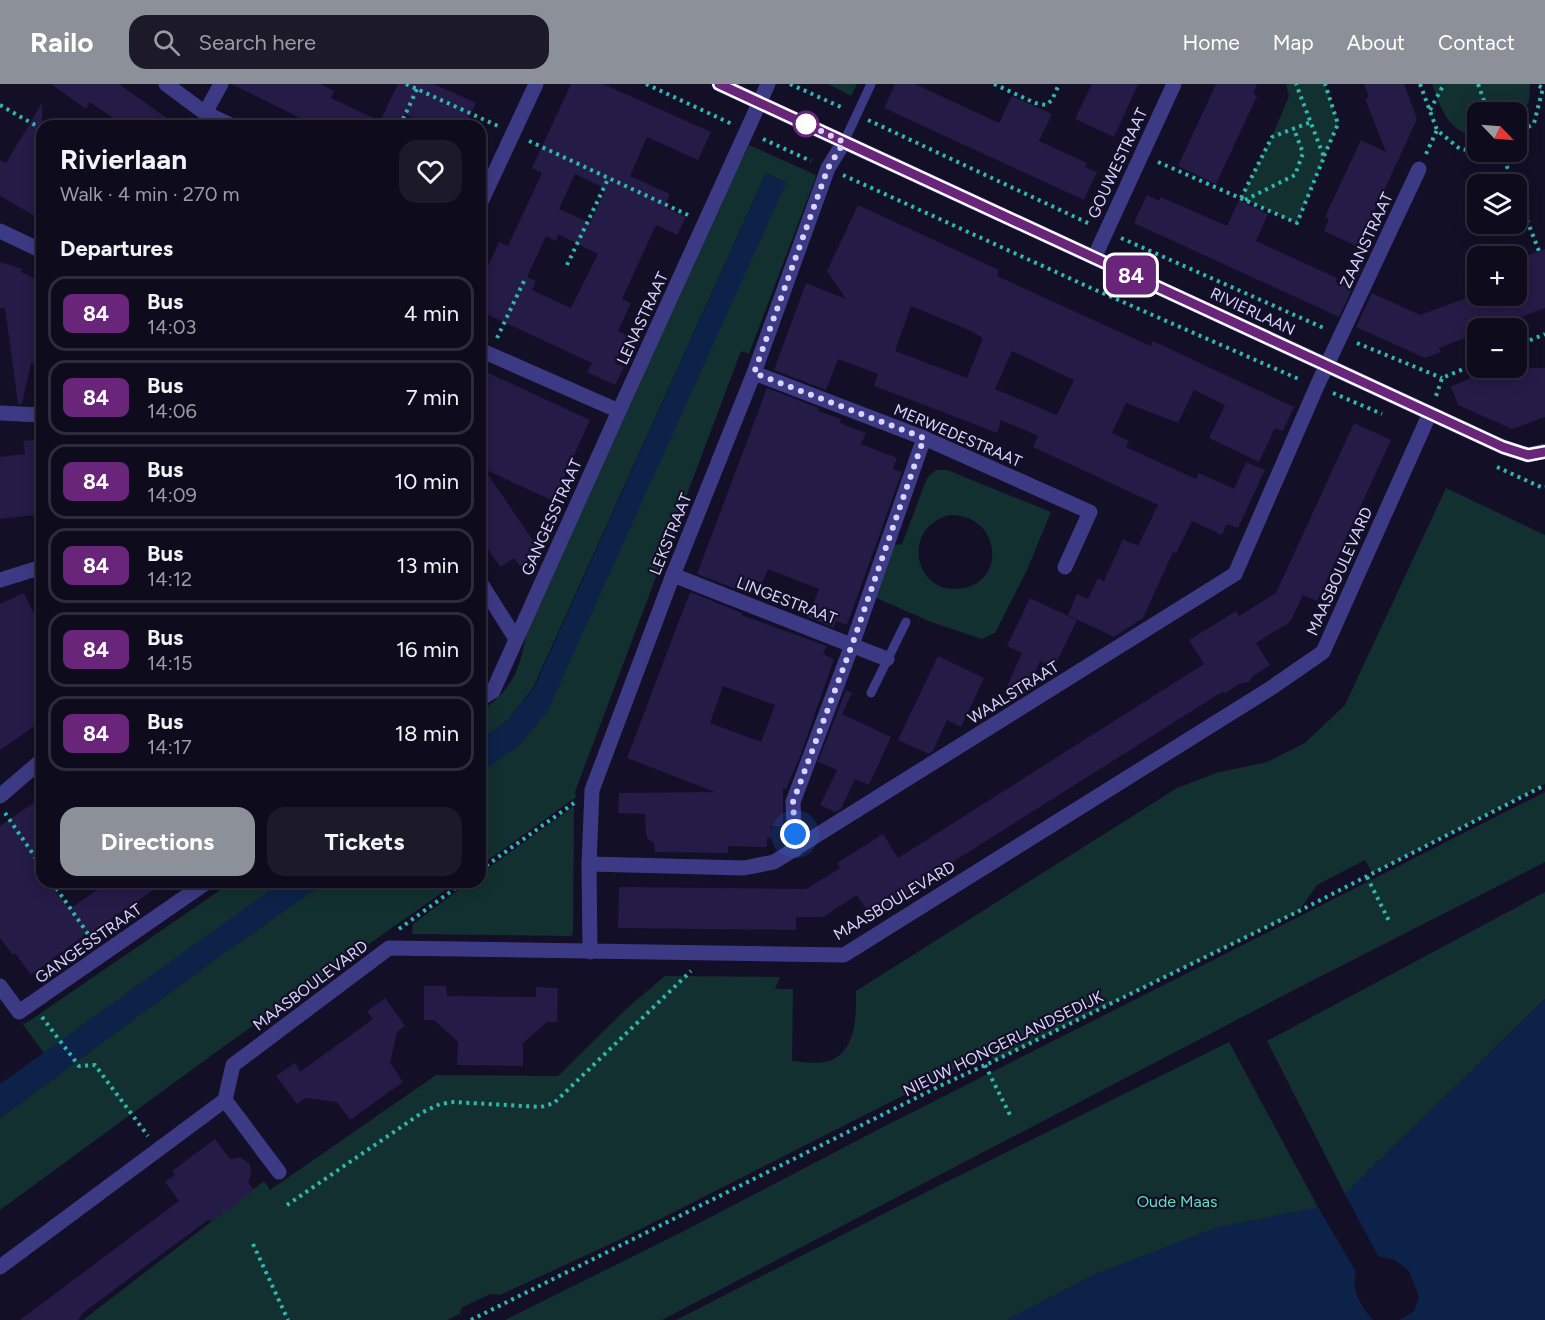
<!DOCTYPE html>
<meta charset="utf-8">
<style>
body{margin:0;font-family:Figtree,sans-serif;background:#1c1929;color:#f1f3f6;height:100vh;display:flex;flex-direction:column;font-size:22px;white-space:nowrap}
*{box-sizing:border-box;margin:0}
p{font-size:20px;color:#9b9ba3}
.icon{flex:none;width:33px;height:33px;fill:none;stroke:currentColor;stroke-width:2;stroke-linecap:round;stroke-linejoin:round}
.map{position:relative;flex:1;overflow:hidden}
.panel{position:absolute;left:36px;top:36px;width:450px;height:768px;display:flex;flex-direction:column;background:#0e0b1c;border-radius:18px;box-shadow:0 3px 15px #0003,0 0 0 2px #2e2b3b}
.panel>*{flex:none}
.badge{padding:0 12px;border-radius:9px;font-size:21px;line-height:39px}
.needle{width:39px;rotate:115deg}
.tools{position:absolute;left:1467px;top:18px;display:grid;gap:12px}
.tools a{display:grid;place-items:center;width:60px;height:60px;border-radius:12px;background:#0e0b1c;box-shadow:0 3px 15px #0003,0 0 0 2px #2e2b3b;font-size:30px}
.you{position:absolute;width:30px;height:30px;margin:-15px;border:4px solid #fff;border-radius:50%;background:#1a73e8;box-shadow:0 0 0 9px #1a73e833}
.map>.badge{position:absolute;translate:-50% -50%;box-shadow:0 0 0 3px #fff}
h2{padding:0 24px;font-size:22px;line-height:54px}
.round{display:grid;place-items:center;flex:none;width:63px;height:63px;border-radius:18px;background:#1c1929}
.summary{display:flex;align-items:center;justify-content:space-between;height:102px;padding:0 24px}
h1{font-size:28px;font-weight:700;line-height:45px}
.action{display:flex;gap:12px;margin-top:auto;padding:12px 24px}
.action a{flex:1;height:69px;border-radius:18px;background:#8c9099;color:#fff;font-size:24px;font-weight:700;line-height:69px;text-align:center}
.action a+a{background:#1c1929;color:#f1f3f6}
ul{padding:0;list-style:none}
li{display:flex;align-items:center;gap:18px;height:75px;margin:0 12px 9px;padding:0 12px;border:3px solid #2e2b3b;border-radius:18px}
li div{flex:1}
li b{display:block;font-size:22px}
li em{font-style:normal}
li .badge{min-width:66px;font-weight:700;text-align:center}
header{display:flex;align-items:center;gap:36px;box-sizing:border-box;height:84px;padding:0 30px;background:#8c9099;color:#fff}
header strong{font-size:28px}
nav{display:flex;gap:33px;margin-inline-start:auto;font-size:21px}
.search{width:420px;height:54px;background:#1c1929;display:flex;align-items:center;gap:15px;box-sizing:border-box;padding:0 21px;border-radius:18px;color:#9b9ba3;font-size:22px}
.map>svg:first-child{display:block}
</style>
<header>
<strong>Railo</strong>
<div class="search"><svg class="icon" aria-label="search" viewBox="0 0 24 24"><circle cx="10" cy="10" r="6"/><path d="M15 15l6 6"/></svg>Search here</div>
<nav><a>Home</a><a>Map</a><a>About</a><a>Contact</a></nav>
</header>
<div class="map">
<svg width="1545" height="1236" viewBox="0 0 1545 1236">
<rect width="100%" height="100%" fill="#130f26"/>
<g fill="#12302f" fill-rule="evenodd">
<polygon points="828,0 857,0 851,12"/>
<polygon points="1286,0 1325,0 1338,40 1297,139 1241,114 1272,53 1289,12"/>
<path d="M1432 0H1530L1529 17 1517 37 1516 28H1478L1477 51C1450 52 1439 21 1432 0Z"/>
<path d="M749 61 816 91 815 95 749 270 741 267 575 708 576 713 480 782V689L520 660 785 98 766 89 533 604 507 637 480 656V628C514 604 520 585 527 546L724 111Z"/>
<path d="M936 386H947L1051 428 1027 486 995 549 982 555 931 538 872 512 892 461 902 460 927 394ZM949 431C1000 429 1007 496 964 504 915 514 899 445 949 431Z"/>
<path d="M1446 404 1545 451V700L1372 789 1365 776 1317 801 1299 827 994 977 989 968 619 1156 500 1211 490 1210 461 1224 460 1230 447 1236H83L264 1097 270 1106 436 991 558 992 626 925 665 892 780 893 775 905H793L792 977C804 978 822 981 834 975 857 962 856 930 856 907L1177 704 1216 689 1267 678 1305 659 1345 621Z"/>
<polygon points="1545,708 1545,778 1294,906 662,1236 505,1236 680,1149 885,1042"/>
<polygon points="574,722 573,850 571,852 412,850 413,840 469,798 480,798 480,790"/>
<polygon points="232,798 282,798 44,969 21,938 24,940 32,935"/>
<polygon points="325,798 457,798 223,963 0,1126 0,1034 206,882"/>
<polygon points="1545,808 1545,915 1345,1110 1267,957"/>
<polygon points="1229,958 1318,1123 1315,1124 1353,1197 1349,1210 1353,1236 676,1236 936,1103"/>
</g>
<g fill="#0c2248">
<polygon points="766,89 786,99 547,628 520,660 480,689 480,656 507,637 534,604"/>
<polygon points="282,798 325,798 206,882 0,1034 0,1000"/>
<polygon points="1545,915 1545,1236 1400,1236 1414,1227 1419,1213 1409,1187 1395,1176 1378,1172 1345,1110"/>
<path d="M1318 1123 1356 1188C1351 1205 1361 1224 1373 1236H1006L1095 1190 1218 1143Z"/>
</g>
<g fill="#241b47" fill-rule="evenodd">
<polygon points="51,0 119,0 178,42 124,42 90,18 86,25"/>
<polygon points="231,0 320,0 334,7 331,14 380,37 398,0 434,0 476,19 465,42 430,42 405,30 399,42 316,42"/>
<path d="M571 0H603L711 48 698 76 647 53 630 92 670 110 664 123 686 133 677 151 656 141 622 215 631 219 618 247 627 251 615 279 624 283 615 301 587 288 592 279 480 227V183L486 186 499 158 508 162 542 89 532 84ZM575 90 606 105 590 139 559 125ZM558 150 598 170 571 224 532 206 536 197 527 193 546 152 556 157Z"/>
<polygon points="895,0 915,0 999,39 1012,12 1052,30 1039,57 1087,79 1085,83 1097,88 1084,116 884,24"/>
<polygon points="1092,0 1138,0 1114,53 1075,35"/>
<polygon points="1216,0 1257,0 1253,10 1257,12 1216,100 1178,82"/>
<polygon points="1364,0 1404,0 1417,35 1358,163 1324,147 1329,135 1325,133 1361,56 1386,68 1365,15 1369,13"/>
<polygon points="42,19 42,136 0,112 0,76 6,79"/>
<polygon points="1147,111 1159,117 1161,113 1227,142 1239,116 1268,130 1256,157 1337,194 1335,198 1352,205 1339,233 1134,139"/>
<path d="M858 121 999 186 997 192 1080 230 1151 262 1153 257 1294 323 1283 347 1275 344 1259 378 1209 354 1225 321 1194 306 1178 339 1126 319 1112 349 1129 357 1126 363 1196 395 1199 389 1234 405 1246 378 1265 386 1238 444 1227 440 1222 451 1192 437 1176 469 1173 468 1143 534 1114 553 1068 531 1077 510 1088 515 1098 494 1104 497 1123 455 1138 462 1158 421 1033 363 1038 352 1001 336 997 349 893 309 874 302 878 290 838 275 826 306 774 286 806 199 846 215 827 187ZM911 222 971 247 983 254 967 294 895 267ZM1012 267 1074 296 1057 331 995 305Z"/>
<polygon points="1545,165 1545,224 1491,244 1478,244 1478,249 1439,264 1441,268 1425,274 1356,243 1372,209 1420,231 1472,212 1516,212 1516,176"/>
<polygon points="0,178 23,185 21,188 42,198 42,281 31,279 22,320 18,320 5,224 0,224"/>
<polygon points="1492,284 1545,284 1545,333 1512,345 1458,321 1451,303"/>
<polygon points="480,285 590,336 553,417 484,385 541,468 520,482 514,474 500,483 480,453"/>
<polygon points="767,304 819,324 818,327 841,335 840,339 866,349 861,360 897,374 893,385 902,388 847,541 836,537 834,544 808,533 819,505 768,485 762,499 755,496 749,510 697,490"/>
<polygon points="1354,339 1391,356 1317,517 1303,511 1290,538 1256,559 1270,581 1253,592 1249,598 1239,600 1226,609 1222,608 916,801 914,805 900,814 895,821 887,823 871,833 857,811 823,833 796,833 796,846 618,844 619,803 806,805 840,784 837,779 883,750 898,774 1204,580 1189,556 1236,527 1239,532 1276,509"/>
<polygon points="42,355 42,430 0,435 0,373 25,370 23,357"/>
<path d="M690 508 742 529 741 531 827 562 823 570 834 575 801 670 786 705 783 704V742H771V754H767V763L728 762V769L655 768 654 759 648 755 646 750 645 730 618 729 619 709 715 708 627 674ZM723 602 775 621 761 658 710 639Z"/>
<polygon points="24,509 41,544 36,546 42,564 34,569 42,580 42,637 0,666 0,520"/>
<polygon points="1030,514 1077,536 1054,584 1040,577 1026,609 1022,612 1006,604 1022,569 1007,562"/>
<polygon points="938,572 984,594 961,643 947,636 933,667 929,670 898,656"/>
<polygon points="846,606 852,609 842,630 891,653 869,701 855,695 841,725 835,728 820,721 837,686 818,678"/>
<polygon points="42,713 42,798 50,798 69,825 109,798 165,798 91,849 90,847 31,891 15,869 13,871 0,854 0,742"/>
<polygon points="424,902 446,902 447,912 536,913 536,903 558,904 557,938 547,938 523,959 523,982 457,981 458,958 434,936 424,936"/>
<polygon points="385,914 405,942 397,948 390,979 403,998 350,1036 337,1018 305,1014 297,1020 276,992 295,979 300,988 373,935 367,927"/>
<polygon points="215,1055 230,1075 240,1073 250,1080 251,1091 248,1098 254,1106 239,1117 234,1124 224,1128 212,1137 208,1136 151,1178 83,1229 78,1236 20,1236 179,1117 165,1098 175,1091 172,1087"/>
</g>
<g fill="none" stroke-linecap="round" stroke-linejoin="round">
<g stroke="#2fb8b0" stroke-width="4" stroke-dasharray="3 4.5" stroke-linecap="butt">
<polyline points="406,0 498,42"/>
<polyline points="646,0 732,40"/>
<polyline points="790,0 843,24"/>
<polyline points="994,0 1035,19 1046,21 1052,16 1059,0"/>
<polyline points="1420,0 1437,46 1460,65 1478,67"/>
<polyline points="1478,0 1488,28"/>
<polyline points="0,21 42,45"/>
<polyline points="1430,26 1444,0"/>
<polyline points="868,36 1090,140"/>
<polyline points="400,42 417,5"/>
<polyline points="1516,52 1534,39 1543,4 1535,0"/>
<polyline points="763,55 811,77"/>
<polyline points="529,57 688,131"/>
<polyline points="1501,68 1514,100"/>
<polyline points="1426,70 1437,46"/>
<polyline points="1324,72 1338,40 1325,0"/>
<polyline points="1158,78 1297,139 1324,73 1296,0"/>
<polyline points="843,91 1091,204 1301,296"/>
<polyline points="1516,108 1539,167"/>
<polyline points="1241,114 1272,53 1311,38"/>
<polyline points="1245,116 1295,91 1303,69 1294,45"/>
<polyline points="1121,154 1326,245"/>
<polyline points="567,181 608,95"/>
<polyline points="497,254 524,197"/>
<polyline points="1357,259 1442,294"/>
<polyline points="1516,262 1545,250"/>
<polyline points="1333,309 1382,330"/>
<polyline points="1436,312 1442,294 1478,279"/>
<polyline points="1497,383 1543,404 1545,403"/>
<polyline points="5,729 42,783"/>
<polyline points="480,786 574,719"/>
<polyline points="1367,793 1389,837"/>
<polyline points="52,798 93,857"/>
<polyline points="399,845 464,798"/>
<polyline points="42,933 79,982 95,981 148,1052"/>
<polyline points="985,981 1010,1031"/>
<polyline points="287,1121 423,1028 440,1020 454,1018 541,1023 554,1019 691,887"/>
<polyline points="253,1160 288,1236"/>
<polyline points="471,1236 946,999 994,977 1299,827 1545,701"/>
</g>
<g stroke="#3d3a85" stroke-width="9">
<polyline points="844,58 871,0"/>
<polyline points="871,609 906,538"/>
</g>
<g stroke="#3d3a85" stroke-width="15">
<polyline points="795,766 793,718 852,561 924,354"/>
<polyline points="225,1016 279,1088"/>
</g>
<g stroke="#3d3a85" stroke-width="15">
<polyline points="166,0 205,29 233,42"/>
<polyline points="205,29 221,0"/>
<polyline points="480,120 536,0"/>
<polyline points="0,147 42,167"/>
<polyline points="1094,174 1174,0"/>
<polyline points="480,266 619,327 768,0"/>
<polyline points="754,289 924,354 1090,428 1065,483"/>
<polyline points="0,329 42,331"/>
<polyline points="673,491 887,575"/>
<polyline points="0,496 42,483"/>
<polyline points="480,498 516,555"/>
<polyline points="480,615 493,607 619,327"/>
<polyline points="0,712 42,676"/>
<polyline points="589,780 744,784 774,778 1235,490 1317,302 1419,85"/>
<polyline points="590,868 589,780 592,706 673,491 754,289 828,84 844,58"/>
<polyline points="0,902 19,928 207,798"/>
<polyline points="0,1183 225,1016 233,981 389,864 844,871 1271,604 1323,568 1430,329"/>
</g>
<polyline stroke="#3d3a85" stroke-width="15" points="719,0 1503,363 1528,371 1545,367"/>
</g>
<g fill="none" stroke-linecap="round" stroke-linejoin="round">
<g stroke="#fff" stroke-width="14">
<polyline id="line" points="719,0 1503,363 1528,371 1545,368"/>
</g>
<use href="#line" stroke="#68257a" stroke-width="9"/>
<polyline stroke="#d9d4ff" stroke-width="6" stroke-dasharray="0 10.8" points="795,750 793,718 852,561 924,354 754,289 828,84 844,58 804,39 806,40"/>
</g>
<circle fill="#fff" stroke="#68257a" stroke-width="3" cx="806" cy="40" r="12"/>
<g text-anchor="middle" stroke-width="4.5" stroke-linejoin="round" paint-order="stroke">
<g font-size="16" fill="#d9d4ff" stroke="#130f26">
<text transform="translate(1117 79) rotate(-65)" y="6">GOUWESTRAAT</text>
<text transform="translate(1366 156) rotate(-65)" y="6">ZAANSTRAAT</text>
<text transform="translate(1253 227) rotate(25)" y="6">RIVIERLAAN</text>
<text transform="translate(642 234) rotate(-65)" y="6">LENASTRAAT</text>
<text transform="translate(958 351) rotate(23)" y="6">MERWEDESTRAAT</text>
<text transform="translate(551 433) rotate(-66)" y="6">GANGESSTRAAT</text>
<text transform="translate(670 450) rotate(-68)" y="6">LEKSTRAAT</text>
<text transform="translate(1339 487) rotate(-66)" y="6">MAASBOULEVARD</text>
<text transform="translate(787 516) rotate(21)" y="6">LINGESTRAAT</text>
<text transform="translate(1013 608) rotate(-32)" y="6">WAALSTRAAT</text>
<text transform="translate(894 816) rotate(-31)" y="6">MAASBOULEVARD</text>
<text transform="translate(88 859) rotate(-35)" y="6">GANGESSTRAAT</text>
<text transform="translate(310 901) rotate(-37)" y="6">MAASBOULEVARD</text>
<text transform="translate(1003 959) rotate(-26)" y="6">NIEUW HONGERLANDSEDIJK</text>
</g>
<g font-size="16" fill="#5fe0c0" stroke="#130f26">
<text x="1177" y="1123">Oude Maas</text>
</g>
</g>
</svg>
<div class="tools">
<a><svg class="needle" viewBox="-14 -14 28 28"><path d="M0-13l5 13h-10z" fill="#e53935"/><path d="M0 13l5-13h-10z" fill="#9b9ba3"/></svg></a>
<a><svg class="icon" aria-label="layers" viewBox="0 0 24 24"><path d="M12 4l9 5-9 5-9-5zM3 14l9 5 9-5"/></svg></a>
<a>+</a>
<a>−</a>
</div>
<div class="you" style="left:795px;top:750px"></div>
<b class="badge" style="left:1131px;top:191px;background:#68257a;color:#fff">84</b>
<section class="panel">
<div class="summary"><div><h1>Rivierlaan</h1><p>Walk · 4 min · 270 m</p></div><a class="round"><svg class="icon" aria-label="heart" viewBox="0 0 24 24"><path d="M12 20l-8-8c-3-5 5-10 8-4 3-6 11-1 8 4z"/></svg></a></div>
<h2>Departures</h2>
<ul>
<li><span class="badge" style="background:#68257a;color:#fff">84</span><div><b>Bus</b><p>14:03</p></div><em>4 min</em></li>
<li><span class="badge" style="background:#68257a;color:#fff">84</span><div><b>Bus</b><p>14:06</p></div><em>7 min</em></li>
<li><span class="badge" style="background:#68257a;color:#fff">84</span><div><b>Bus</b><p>14:09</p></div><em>10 min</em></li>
<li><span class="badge" style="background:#68257a;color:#fff">84</span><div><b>Bus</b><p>14:12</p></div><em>13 min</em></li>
<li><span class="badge" style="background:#68257a;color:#fff">84</span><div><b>Bus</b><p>14:15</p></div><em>16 min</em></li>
<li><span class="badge" style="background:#68257a;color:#fff">84</span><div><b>Bus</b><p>14:17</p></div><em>18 min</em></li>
</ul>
<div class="action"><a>Directions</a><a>Tickets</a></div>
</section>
</div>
